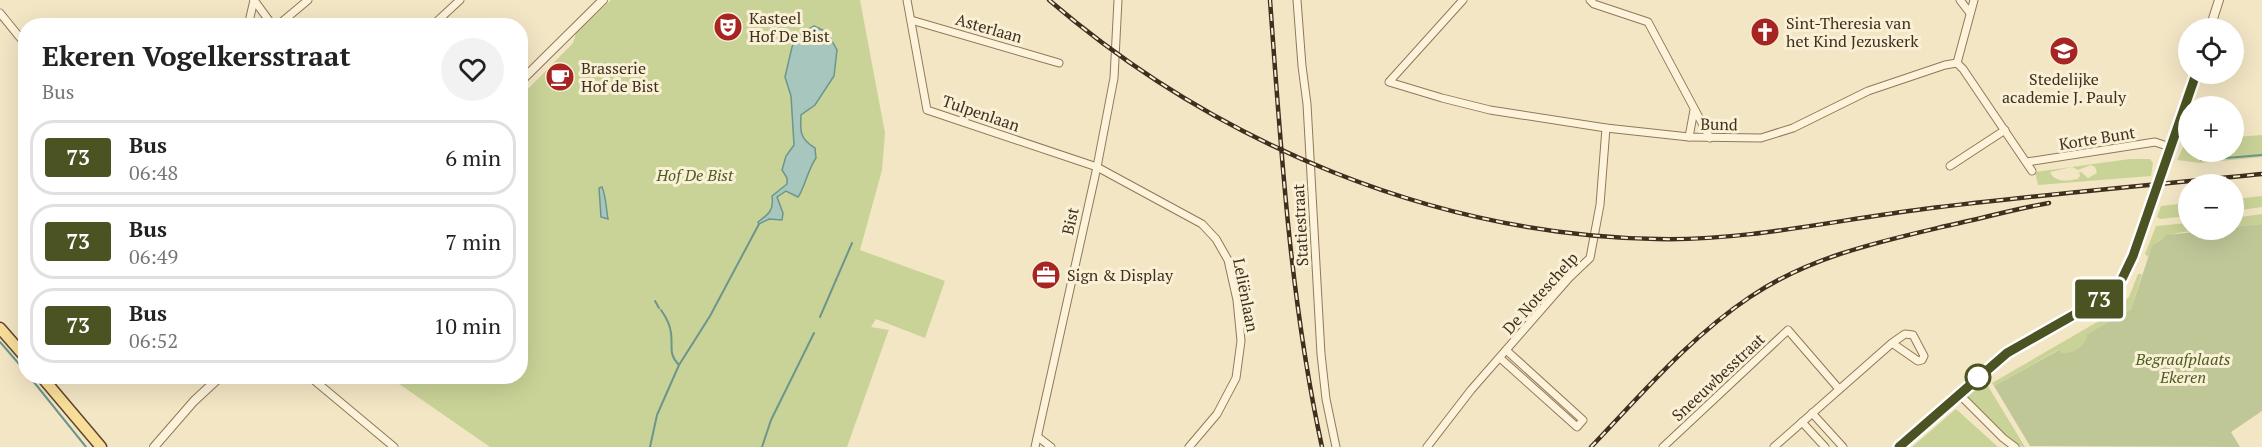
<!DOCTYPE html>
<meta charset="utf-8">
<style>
body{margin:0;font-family:"PT Serif",serif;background:#f2f2f2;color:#222;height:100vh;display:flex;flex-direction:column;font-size:22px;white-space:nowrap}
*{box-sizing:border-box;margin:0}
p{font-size:20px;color:#767676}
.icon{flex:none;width:33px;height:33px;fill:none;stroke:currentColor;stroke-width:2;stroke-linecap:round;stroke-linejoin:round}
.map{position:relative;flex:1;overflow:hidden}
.side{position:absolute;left:18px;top:18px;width:510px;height:366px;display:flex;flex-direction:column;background:#fff;border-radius:24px;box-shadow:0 6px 24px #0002}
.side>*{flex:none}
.badge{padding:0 12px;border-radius:4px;font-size:21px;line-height:39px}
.controls{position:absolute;left:2178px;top:18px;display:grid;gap:12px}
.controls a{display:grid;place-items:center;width:66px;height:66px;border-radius:50%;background:#fff;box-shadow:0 6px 24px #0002;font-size:30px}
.map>.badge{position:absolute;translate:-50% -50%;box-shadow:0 0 0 3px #fff}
.round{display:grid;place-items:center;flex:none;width:63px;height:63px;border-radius:32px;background:#f2f2f2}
.headline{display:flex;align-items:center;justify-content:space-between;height:102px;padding:0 24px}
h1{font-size:28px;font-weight:800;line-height:45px}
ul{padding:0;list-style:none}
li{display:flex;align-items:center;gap:18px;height:75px;margin:0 12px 9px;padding:0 12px;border:3px solid #e0e0e0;border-radius:24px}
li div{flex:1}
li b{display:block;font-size:22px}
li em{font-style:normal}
li .badge{min-width:66px;font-weight:700;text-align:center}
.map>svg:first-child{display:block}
</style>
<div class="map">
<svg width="2262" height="447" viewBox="0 0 2262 447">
<rect width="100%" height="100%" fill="#f3e6c5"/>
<g fill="#cad397" fill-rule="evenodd">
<polygon points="611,0 860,0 885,133 882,170 860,250 945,281 925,338 876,319 871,327 889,330 888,332 847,447 490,447 389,377 520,376 521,96 573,43 576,33"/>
<polygon points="2262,135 2262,157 2200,163 2177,160 2186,141 2188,141 2188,152 2234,152 2234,137"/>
<path d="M2130 159H2150L2153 163 2151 176 2038 185 2035 172ZM2091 165 2095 167 2097 173 2088 178 2081 172H2079L2080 176 2078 179C2067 181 2055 183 2050 172L2072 167 2078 170Z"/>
<polygon points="2262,196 2262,207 2234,211 2234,199"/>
<polygon points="2188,203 2188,216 2160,219 2157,217 2161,206"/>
<polygon points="2262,214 2262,224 2234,227 2234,218"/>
<path d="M2188 223V230H2212C2187 232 2157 229 2148 257L2145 254 2156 226Z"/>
<path d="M2138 274H2142L2131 309 2087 334V341C2082 347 2069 355 2062 353L2058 350 1994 386 1992 383 2111 314 2129 297Z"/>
<path d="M1988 386 2025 447C2008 447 1978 412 1965 399L1976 389Z"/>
<polygon points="1956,409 1998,447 1912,447"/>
</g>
<path fill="#c0c797" d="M2262 224V411L2231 432 2240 447 2030 446 1994 386 2059 350 2062 353C2072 354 2088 345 2087 334L2131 309 2152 246 2167 235 2212 230H2234V227Z"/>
<g fill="#a7c6be" stroke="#6c968c" stroke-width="1.5">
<path d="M814 26 827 32 837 50 834 76 815 105 801 115C800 132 800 139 815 148L816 158C808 169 803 192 798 197L786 191 777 197 783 213 782 220 769 219 759 224 758 222C769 214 774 210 772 196L787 184V178L782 170 786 156 794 145 791 96 785 77 792 47 798 35Z"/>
<path d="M602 187C606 196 606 208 608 219L601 217 599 188Z"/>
</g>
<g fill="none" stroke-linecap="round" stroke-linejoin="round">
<g stroke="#6c968c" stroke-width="2">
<polyline points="2201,160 2262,155"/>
<polyline points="655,301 659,308"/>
<path d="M661 310C666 317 670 324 671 333 673 347 668 354 679 365"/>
<polyline points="820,317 852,243"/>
<polyline points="0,342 26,372"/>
<polyline points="29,376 86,447"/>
<polyline points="650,447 657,415 679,365 710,316 759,224"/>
<polyline points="762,447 771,420 814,333"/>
</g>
<g stroke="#917858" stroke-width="9">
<g id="minor">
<polyline points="254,0 273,26"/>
<polyline points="907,0 927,110 1097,167 1202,224 1216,239 1228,260 1237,300 1241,341 1236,378 1217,414 1189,447"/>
<polyline points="1297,0 1302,66 1307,104 1321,354 1326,399 1336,447"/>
<polyline points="1463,0 1389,82 1442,98 1490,110 1606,128 1689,137 1761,138 1793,128 1868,91 1945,65 1957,63"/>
<polyline points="1590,0 1594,4 1648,22 1710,138"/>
<polyline points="1960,0 1970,13"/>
<polyline points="0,13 26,45"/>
<polyline points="911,20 1059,63"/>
<polyline points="248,26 254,0"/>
<polyline points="277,26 308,0"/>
<polyline points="432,26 460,0"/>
<polyline points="1957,63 1963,69 2032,171"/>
<polyline points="1957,63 1974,0"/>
<polyline points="1689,137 1694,110"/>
<polyline points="2027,162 2155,142 2170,147"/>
<polyline points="1950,166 2005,130"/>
<polyline points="1500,358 1577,427 1583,420 1506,350"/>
<polyline points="309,376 394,447"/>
<polyline points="1959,394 2003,438 2015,447"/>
<polyline points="1812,413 1843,447"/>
<polyline points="1802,422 1825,447"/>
<polyline points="1038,437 1051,447"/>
<polyline points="1035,447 1097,167 1114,78 1118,0"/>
<polyline points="1427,447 1471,390 1569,278 1590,258 1600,205 1606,128"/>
<polyline points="1663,447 1788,330 1839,389"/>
<polyline points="1774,447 1892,343 1905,334 1913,335 1924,356 1922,360 1918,361 1892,343"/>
</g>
</g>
<g stroke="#917858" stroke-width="10">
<g id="tertiary">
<polyline points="2210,28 2219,0"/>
<polyline points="520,82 603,0"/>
<polyline points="154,447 194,401 221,376"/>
<polyline points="1899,447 2007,353 2072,316 2113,289 2121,281 2133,256 2196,74"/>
</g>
</g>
<g stroke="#5e452d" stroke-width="13">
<g id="primary">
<polyline points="0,328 26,358"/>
<polyline points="41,376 101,447"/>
</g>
</g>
<use href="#minor" stroke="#fcf3da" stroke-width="7"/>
<use href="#tertiary" stroke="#fcf3da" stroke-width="8"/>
<use href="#primary" stroke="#f9de9a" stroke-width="10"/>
<g stroke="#3f2f1e" stroke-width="4.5">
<g id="rail">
<path d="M1049 0C1217 144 1435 235 1657 239 1748 241 1835 220 1924 209 2036 195 2149 185 2262 174"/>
<path d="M1270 0C1281 150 1290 300 1322 447"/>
<path d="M1591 447C1641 395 1690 337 1750 297 1809 257 1878 242 1946 226 1980 219 2014 209 2049 203"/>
</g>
</g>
<use href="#rail" stroke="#f9f0d6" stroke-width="2" stroke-dasharray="7" stroke-linecap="butt"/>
</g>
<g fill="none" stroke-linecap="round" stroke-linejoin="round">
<g stroke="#fff" stroke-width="14">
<polyline id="line" points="1899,447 2007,353 2072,316 2113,289 2121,281 2133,256 2196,74"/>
</g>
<use href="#line" stroke="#4a5321" stroke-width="9"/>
</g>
<defs>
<g id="theatre-disc" transform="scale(1.5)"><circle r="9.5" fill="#a62421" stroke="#f9f0d6"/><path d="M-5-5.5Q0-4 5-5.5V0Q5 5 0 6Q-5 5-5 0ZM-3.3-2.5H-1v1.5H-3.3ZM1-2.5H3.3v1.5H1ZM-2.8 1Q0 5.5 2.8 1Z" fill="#fff"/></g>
<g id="church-disc" transform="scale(1.5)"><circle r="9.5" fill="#a62421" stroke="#f9f0d6"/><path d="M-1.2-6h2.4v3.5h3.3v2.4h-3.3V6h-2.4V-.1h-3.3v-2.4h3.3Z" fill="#fff"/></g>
<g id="school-disc" transform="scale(1.5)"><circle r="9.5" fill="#a62421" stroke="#f9f0d6"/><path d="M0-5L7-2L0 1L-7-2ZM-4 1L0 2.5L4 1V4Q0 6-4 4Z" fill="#fff"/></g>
<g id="cafe-disc" transform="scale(1.5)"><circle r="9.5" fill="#a62421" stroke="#f9f0d6"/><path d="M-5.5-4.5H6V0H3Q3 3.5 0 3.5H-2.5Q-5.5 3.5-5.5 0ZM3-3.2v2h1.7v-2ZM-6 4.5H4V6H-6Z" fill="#fff"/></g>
<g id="office-disc" transform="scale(1.5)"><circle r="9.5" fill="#a62421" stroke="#f9f0d6"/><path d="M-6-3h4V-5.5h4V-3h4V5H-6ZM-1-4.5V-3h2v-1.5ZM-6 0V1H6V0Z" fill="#fff"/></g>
</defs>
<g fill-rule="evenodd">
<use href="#theatre-disc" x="728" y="27"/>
<use href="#church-disc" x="1765" y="32"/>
<use href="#school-disc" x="2064" y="51"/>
<use href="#cafe-disc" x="560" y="77"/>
<use href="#office-disc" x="1046" y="275"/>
</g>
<circle fill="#fff" stroke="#4a5321" stroke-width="3" cx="1978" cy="377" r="12"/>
<g text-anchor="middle" stroke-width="6" stroke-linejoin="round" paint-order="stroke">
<g font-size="16" fill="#3f2f1e" stroke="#f9f0d6" text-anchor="start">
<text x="749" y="24">Kasteel<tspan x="749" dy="18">Hof De Bist</tspan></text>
<text x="1786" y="29">Sint-Theresia van<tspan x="1786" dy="18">het Kind Jezuskerk</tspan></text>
<text x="581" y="74">Brasserie<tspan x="581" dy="18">Hof de Bist</tspan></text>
<text x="2064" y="85" text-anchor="middle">Stedelijke<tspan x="2064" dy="18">academie J. Pauly</tspan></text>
<text x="1067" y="281">Sign &amp; Display</text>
</g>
<g font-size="16" fill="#3f2f1e" stroke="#f9f0d6">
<text transform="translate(989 28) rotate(16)" y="6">Asterlaan</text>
<text transform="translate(981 113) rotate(19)" y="6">Tulpenlaan</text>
<text transform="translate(1719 124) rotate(1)" y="6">Bund</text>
<text transform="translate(2097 138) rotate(-9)" y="6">Korte Bunt</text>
<text transform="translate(1070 221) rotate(-77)" y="6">Bist</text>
<text transform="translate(1300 225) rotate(-93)" y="6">Statiestraat</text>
<text transform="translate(1540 293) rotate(-48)" y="6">De Noteschelp</text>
<text transform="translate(1246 295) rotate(79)" y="6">Leliënlaan</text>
<text transform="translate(1718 377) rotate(-43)" y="6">Sneeuwbesstraat</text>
</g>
<g font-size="16" font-style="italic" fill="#4d5e22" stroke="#f9f0d6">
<text x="695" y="181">Hof De Bist</text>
<text x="2183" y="365">Begraafplaats<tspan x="2183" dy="18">Ekeren</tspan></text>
</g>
</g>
</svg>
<div class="controls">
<a><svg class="icon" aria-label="locate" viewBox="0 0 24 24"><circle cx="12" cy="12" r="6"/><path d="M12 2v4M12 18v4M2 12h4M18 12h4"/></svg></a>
<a>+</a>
<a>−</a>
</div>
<b class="badge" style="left:2099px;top:299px;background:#4a5321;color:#fff">73</b>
<section class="side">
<div class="headline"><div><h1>Ekeren Vogelkersstraat</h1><p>Bus</p></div><a class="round"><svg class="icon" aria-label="heart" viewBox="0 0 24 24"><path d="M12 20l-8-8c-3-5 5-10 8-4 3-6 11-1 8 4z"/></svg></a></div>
<ul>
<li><span class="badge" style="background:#4a5321;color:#fff">73</span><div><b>Bus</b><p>06:48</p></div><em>6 min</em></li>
<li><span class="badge" style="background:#4a5321;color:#fff">73</span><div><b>Bus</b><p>06:49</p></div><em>7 min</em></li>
<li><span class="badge" style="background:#4a5321;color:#fff">73</span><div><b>Bus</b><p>06:52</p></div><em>10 min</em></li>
</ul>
</section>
</div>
